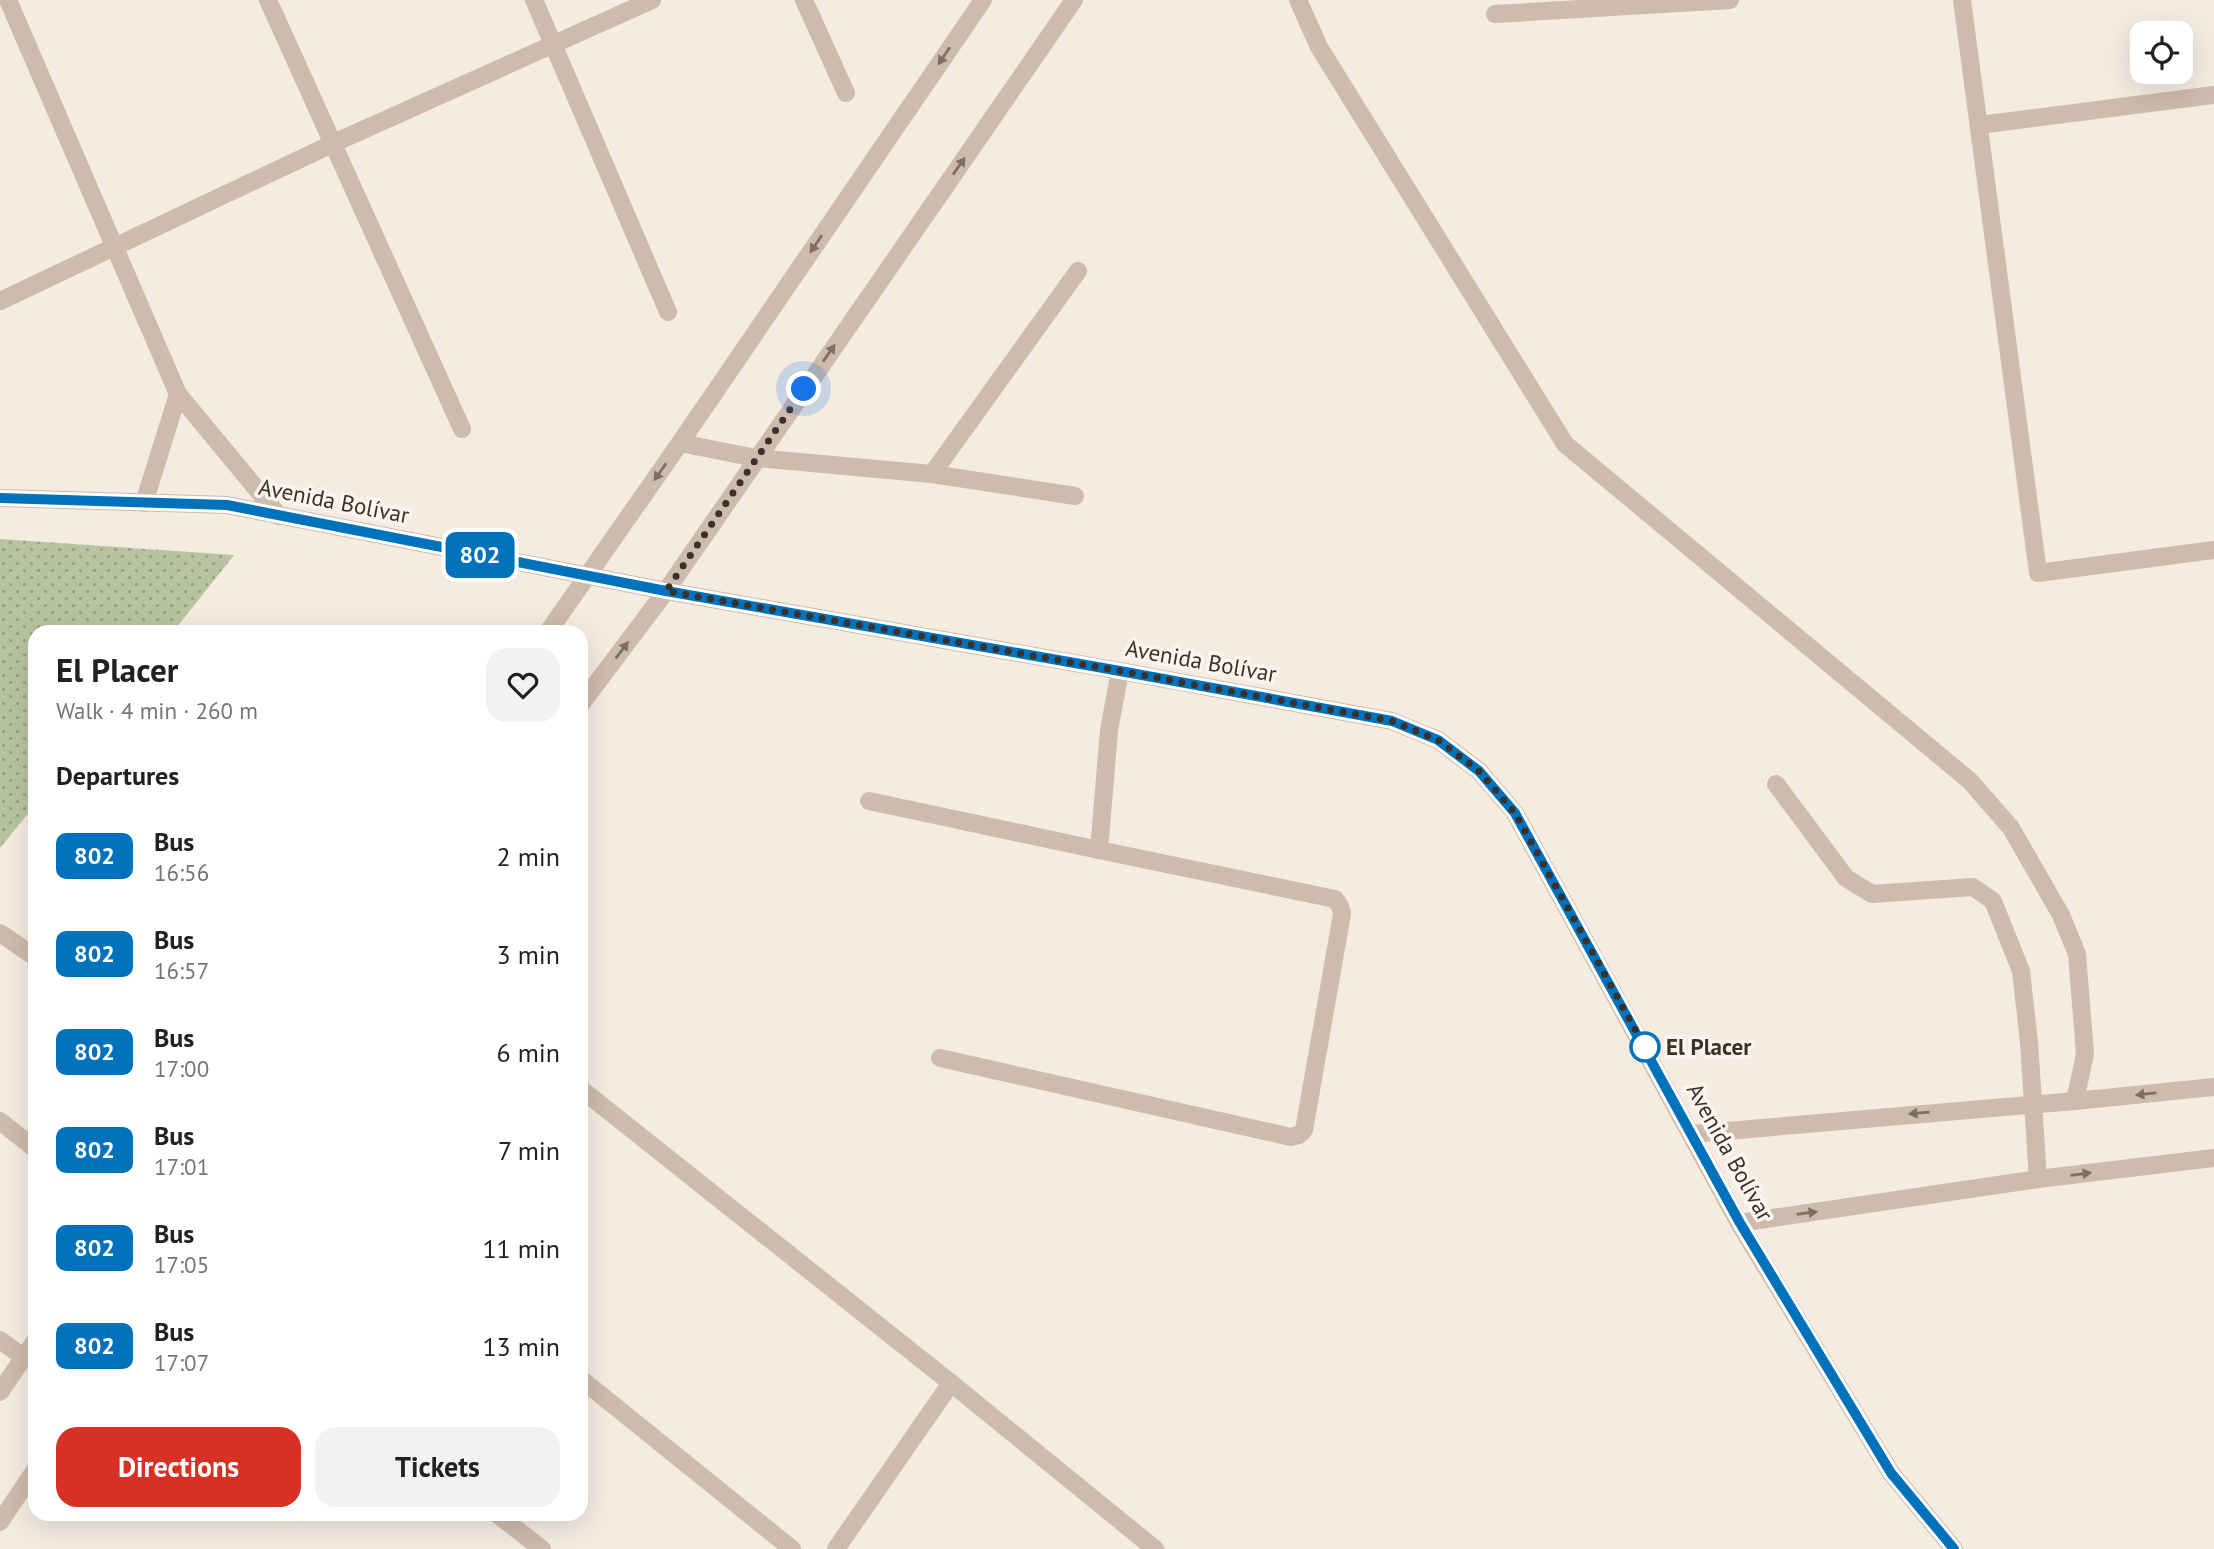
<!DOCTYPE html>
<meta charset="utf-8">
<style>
body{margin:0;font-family:"PT Sans",sans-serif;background:#f2f2f2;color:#202124;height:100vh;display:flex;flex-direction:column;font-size:26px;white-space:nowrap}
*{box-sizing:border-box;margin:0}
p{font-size:23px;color:#757577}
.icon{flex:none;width:38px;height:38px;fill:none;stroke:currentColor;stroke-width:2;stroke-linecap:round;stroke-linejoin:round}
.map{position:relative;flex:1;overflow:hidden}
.details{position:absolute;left:28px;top:625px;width:560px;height:896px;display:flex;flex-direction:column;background:#fff;border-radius:21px;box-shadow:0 7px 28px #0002}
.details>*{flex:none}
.badge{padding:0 14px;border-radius:10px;font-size:24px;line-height:46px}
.controls{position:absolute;left:2130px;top:21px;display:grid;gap:14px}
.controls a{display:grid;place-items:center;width:63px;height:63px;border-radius:14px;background:#fff;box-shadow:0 7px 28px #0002;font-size:35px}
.you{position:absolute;width:35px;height:35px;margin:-18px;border:5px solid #fff;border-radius:50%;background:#1a73e8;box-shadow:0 0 0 10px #1a73e833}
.map>.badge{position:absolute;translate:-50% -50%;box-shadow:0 0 0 4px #fff}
h2{padding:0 28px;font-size:26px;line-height:63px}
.round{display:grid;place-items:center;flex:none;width:74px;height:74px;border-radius:21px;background:#f2f2f2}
.overview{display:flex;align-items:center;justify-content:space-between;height:119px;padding:0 28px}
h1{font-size:33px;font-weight:600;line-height:52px}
.action{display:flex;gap:14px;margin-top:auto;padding:14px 28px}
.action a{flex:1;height:80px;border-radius:21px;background:#d93025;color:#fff;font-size:28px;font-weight:600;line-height:80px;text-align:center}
.action a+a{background:#f2f2f2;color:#202124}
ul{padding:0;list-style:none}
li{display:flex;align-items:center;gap:21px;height:98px;padding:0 28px}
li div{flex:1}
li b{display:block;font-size:26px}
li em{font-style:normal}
li .badge{min-width:77px;font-weight:700;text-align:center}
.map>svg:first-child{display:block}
</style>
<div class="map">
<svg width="2214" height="1549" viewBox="0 0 2214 1549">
<defs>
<pattern id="grass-dots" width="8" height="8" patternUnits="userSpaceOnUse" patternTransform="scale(1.75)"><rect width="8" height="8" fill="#b8c4a0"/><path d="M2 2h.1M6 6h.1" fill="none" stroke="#97a083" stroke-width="1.8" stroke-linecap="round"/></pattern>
</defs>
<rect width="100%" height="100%" fill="#f4ebe1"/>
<polygon fill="url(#grass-dots)" points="0,539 234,555 173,632 35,632 35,805 0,848"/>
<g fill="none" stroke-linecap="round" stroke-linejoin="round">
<g stroke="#cdbbac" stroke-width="18">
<polyline points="8,0 178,394 279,516"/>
<polyline points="268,0 462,429"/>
<polyline points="534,0 668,312"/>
<polyline points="804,0 846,93"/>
<polyline points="1298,0 1319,47 1565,444 1970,781 2011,828 2061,915 2077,954 2085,1054 2075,1101"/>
<polyline points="1962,0 2038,573 2214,550"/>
<polyline points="1495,14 1730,0"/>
<polyline points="1979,125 2214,95"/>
<polyline points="0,301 334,143 652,0"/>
<polyline points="680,443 756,458 932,474 1075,496"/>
<polyline points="932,474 1078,271"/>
<polyline points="0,498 227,505 666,591 1120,671 1392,721 1438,740 1479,771 1515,813 1739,1223 1891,1473 1954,1549"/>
<polyline points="144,503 178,394"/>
<polyline points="548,632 680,443 983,0"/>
<polyline points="581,704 666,591 1074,0"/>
<polyline points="1776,784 1846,878 1872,894 1973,887 1993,901 2021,971 2029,1042 2038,1179"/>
<polyline points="869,801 1099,850"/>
<polyline points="0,933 35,957"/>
<polyline points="940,1058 1291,1137 1299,1135 1304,1130 1342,914 1340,906 1335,899 1099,850 1109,730 1120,671"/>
<polyline points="581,1089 951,1383 1155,1549"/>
<polyline points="0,1121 35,1149"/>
<polyline points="1692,1134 2075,1101 2214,1087"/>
<polyline points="1739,1223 2038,1179 2214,1158"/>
<polyline points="0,1340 23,1357"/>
<polyline points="581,1379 792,1549"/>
<polyline points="0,1392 35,1341"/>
<polyline points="497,1514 542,1549"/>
<polyline points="0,1522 35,1470"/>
<polyline points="836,1549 951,1383"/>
</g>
</g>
<defs><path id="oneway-solid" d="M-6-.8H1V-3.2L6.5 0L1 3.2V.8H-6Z" transform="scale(1.75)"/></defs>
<g fill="#7d6f65">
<use href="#oneway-solid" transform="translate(944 56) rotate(124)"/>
<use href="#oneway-solid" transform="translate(959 166) rotate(-55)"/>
<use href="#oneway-solid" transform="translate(816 244) rotate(124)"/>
<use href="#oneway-solid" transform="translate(829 353) rotate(-55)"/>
<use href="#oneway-solid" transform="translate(660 472) rotate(125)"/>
<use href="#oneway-solid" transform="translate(622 650) rotate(-53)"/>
<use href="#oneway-solid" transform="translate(2146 1094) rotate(174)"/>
<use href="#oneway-solid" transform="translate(1919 1113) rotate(175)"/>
<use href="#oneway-solid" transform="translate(2081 1174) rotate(-7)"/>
<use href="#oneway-solid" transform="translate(1807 1213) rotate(-8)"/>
</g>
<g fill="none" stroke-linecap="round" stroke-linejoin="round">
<g stroke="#fff" stroke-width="16">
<polyline id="line" points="0,498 227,505 666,591 1120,671 1392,721 1438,740 1479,771 1515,813 1740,1223 1891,1473 1954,1549"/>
</g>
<use href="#line" stroke="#0072bc" stroke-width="10"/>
<polyline stroke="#3b302b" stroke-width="7" stroke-dasharray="0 12.6" points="804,389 666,591 1120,671 1392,721 1438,740 1479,771 1515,813 1645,1047"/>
</g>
<circle fill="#fff" stroke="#0072bc" stroke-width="3.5" cx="1645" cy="1047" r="14"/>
<g text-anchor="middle" stroke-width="7" stroke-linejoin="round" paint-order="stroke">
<g font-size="23" fill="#3b302b" stroke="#fbf5ee">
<text transform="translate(334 501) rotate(11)" y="8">Avenida Bolívar</text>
<text transform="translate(1201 661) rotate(10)" y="8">Avenida Bolívar</text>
<text transform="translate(1730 1152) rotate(61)" y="8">Avenida Bolívar</text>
</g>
<g font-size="23" font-weight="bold" fill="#3b302b" stroke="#fbf5ee" text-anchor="start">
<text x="1666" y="1055">El Placer</text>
</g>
</g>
</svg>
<div class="controls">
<a><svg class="icon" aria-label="locate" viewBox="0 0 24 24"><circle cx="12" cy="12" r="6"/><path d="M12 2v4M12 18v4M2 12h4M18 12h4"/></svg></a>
</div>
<div class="you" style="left:804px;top:389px"></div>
<b class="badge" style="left:480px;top:555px;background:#0072bc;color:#fff">802</b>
<section class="details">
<div class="overview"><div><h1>El Placer</h1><p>Walk · 4 min · 260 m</p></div><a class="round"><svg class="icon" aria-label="heart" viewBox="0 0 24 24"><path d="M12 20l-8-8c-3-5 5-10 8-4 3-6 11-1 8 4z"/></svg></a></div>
<h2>Departures</h2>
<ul>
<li><span class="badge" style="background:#0072bc;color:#fff">802</span><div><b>Bus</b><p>16:56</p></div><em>2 min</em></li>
<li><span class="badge" style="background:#0072bc;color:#fff">802</span><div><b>Bus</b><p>16:57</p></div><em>3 min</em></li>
<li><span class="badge" style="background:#0072bc;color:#fff">802</span><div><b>Bus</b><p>17:00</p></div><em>6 min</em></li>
<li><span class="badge" style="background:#0072bc;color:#fff">802</span><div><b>Bus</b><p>17:01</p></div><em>7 min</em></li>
<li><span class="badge" style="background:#0072bc;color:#fff">802</span><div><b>Bus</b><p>17:05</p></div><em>11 min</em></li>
<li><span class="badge" style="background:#0072bc;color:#fff">802</span><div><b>Bus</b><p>17:07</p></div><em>13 min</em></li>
</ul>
<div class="action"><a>Directions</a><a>Tickets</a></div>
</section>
</div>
